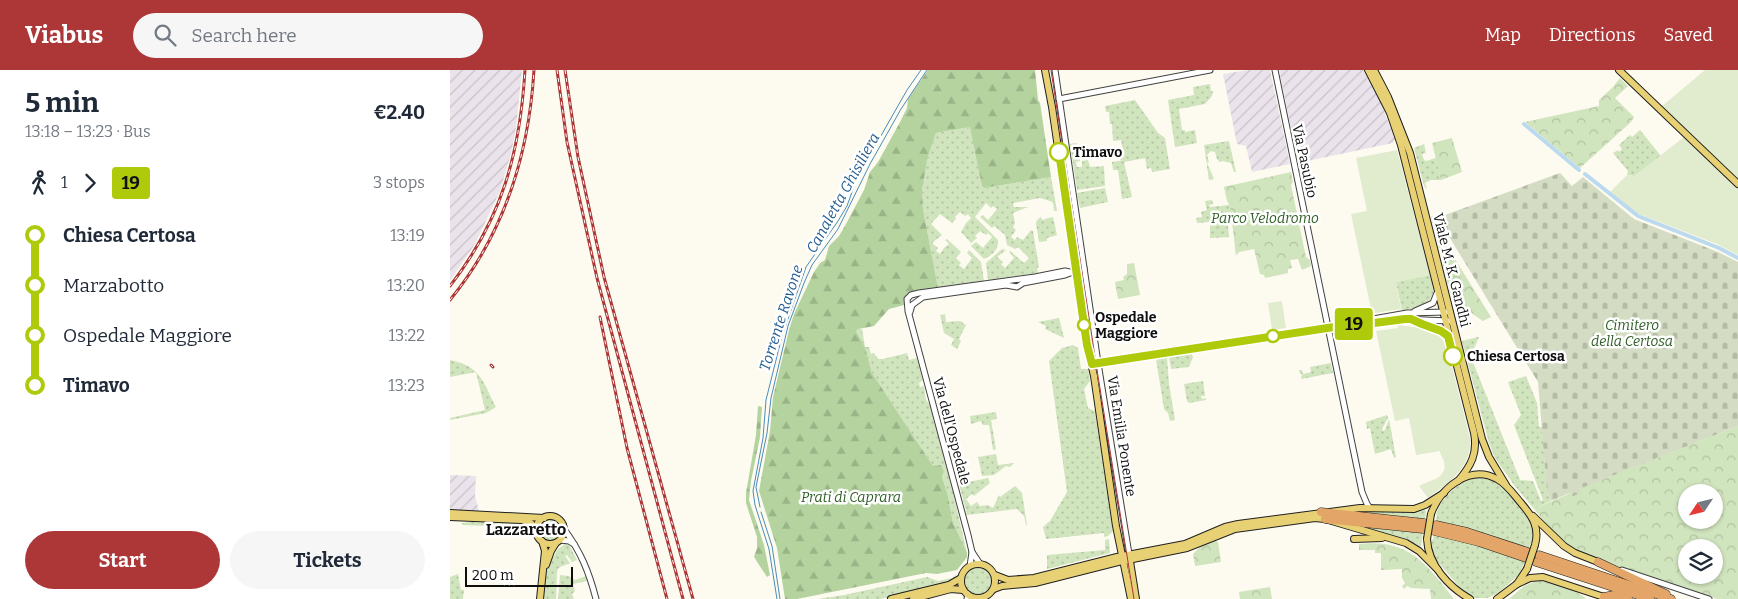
<!DOCTYPE html>
<meta charset="utf-8">
<style>
body{margin:0;font-family:Bitter,serif;background:#f6f6f7;color:#1f2937;height:100vh;display:flex;flex-direction:column;font-size:19px;white-space:nowrap}
*{box-sizing:border-box;margin:0}
p{font-size:16px;color:#747a83}
.icon{flex:none;width:28px;height:28px;fill:none;stroke:currentColor;stroke-width:2;stroke-linecap:round;stroke-linejoin:round}
.map{position:relative;flex:1;overflow:hidden}
.side{display:flex;flex-direction:column;background:#fff;width:450px}
.side>*{flex:none}
.badge{padding:0 10px;border-radius:4px;font-size:18px;line-height:32px}
.needle{width:32px;rotate:235deg}
.fabs{position:absolute;left:1228px;top:414px;display:grid;gap:10px}
.fabs a{display:grid;place-items:center;width:45px;height:45px;border-radius:50%;background:#fff;box-shadow:0 1px 4px #0004;font-size:25px}
.scale{position:absolute;left:15px;bottom:12px;width:108px;box-sizing:border-box;padding-left:5px;border:2px solid #0e0e0e;border-top:0;font-size:14px;line-height:18px;white-space:nowrap;color:#0e0e0e;-webkit-text-stroke:4px #fff;paint-order:stroke}
.map>.badge{position:absolute;translate:-50% -50%;box-shadow:0 0 0 2px #fff}
.legs{display:flex;align-items:center;gap:8px;height:55px;padding:0 25px;font-size:16px}
.legs p{margin-inline-start:auto}
.head{display:flex;align-items:center;justify-content:space-between;height:85px;padding:0 25px}
h1{font-size:28px;font-weight:700;line-height:38px}
.cta{display:flex;gap:10px;margin-top:auto;padding:10px 25px}
.cta a{flex:1;height:58px;border-radius:30px;background:#ad3637;color:#fff;font-size:20px;font-weight:700;line-height:58px;text-align:center}
.cta a+a{background:#f6f6f7;color:#1f2937}
ul{padding:0 25px;list-style:none}
li{display:flex;align-items:center;gap:18px;height:50px;font-size:19px}
li i{display:grid;place-items:center;width:8px;height:100%;margin:0 6px;background:currentColor}
li i::after{content:'';width:12px;height:12px;margin:-6px;border:4px solid;border-radius:50%;background:#fff}
li p{margin-inline-start:auto}
li:first-child i{background:linear-gradient(#0000 50%,currentColor 0)}
li:last-child i{background:linear-gradient(currentColor 50%,#0000 0)}
header{display:flex;align-items:center;gap:30px;box-sizing:border-box;height:70px;padding:0 25px;background:#ad3637;color:#fff}
header strong{font-size:24px}
nav{display:flex;gap:28px;margin-inline-start:auto;font-size:18px}
.search{width:350px;height:45px;background:#f6f6f7;display:flex;align-items:center;gap:12px;box-sizing:border-box;padding:0 18px;border-radius:28px;color:#747a83;font-size:19px}
main{display:flex;flex:1;min-height:0}
.map>svg:first-child{display:block}
</style>
<header>
<strong>Viabus</strong>
<div class="search"><svg class="icon" aria-label="search" viewBox="0 0 24 24"><circle cx="10" cy="10" r="6"/><path d="M15 15l6 6"/></svg>Search here</div>
<nav><a>Map</a><a>Directions</a><a>Saved</a></nav>
</header>
<main>
<section class="side">
<div class="head"><div><h1>5 min</h1><p>13:18 – 13:23 · Bus</p></div><b>€2.40</b></div>
<div class="legs"><svg class="icon" aria-label="walk" viewBox="0 0 24 24"><circle cx="13" cy="4" r="2"/><path d="M13 8l-2 6 4 7M11 14l-3 7M7 12l3-4h3l4 4"/></svg>1<svg class="icon" aria-label="forward" viewBox="0 0 24 24"><path d="M9 5l7 7-7 7"/></svg><b class="badge" style="background:#afca0b;color:#111">19</b><p>3 stops</p></div>
<ul>
<li><i style="color:#afca0b"></i><b>Chiesa Certosa</b><p>13:19</p></li>
<li><i style="color:#afca0b"></i><span>Marzabotto</span><p>13:20</p></li>
<li><i style="color:#afca0b"></i><span>Ospedale Maggiore</span><p>13:22</p></li>
<li><i style="color:#afca0b"></i><b>Timavo</b><p>13:23</p></li>
</ul>
<div class="cta"><a>Start</a><a>Tickets</a></div>
</section>
<div class="map">
<svg width="1288" height="529" viewBox="0 0 1288 529">
<defs>
<pattern id="industrial-furrows" width="10" height="10" patternUnits="userSpaceOnUse" patternTransform="scale(1.25)"><rect width="10" height="10" fill="#ebe3eb"/><path d="M-1 1l2-2M0 10L10 0M9 11l2-2" fill="none" stroke="#c8c2c8"/></pattern>
<pattern id="grass-dots" width="8" height="8" patternUnits="userSpaceOnUse" patternTransform="scale(1.25)"><rect width="8" height="8" fill="#d0e4bd"/><path d="M2 2h.1M6 6h.1" fill="none" stroke="#b1c2a1" stroke-width="1.8" stroke-linecap="round"/></pattern>
<pattern id="forest-firs" width="22" height="20" patternUnits="userSpaceOnUse" patternTransform="scale(1.25)"><rect width="22" height="20" fill="#b4d39f"/><path d="M5 1l3.5 6h-7zM16 11l3.5 6h-7z" fill="#9ab488"/></pattern>
<pattern id="cemetery-stones" width="16" height="16" patternUnits="userSpaceOnUse" patternTransform="scale(1.25)"><rect width="16" height="16" fill="#d4ddc3"/><path d="M2 7V4a2 2 0 0 1 4 0v3zM10 15v-3a2 2 0 0 1 4 0v3z" fill="#b5bca6"/></pattern>
<pattern id="park-crowns" width="20" height="18" patternUnits="userSpaceOnUse" patternTransform="scale(1.25)"><rect width="20" height="18" fill="#d0e4bd"/><path d="M2 6a3 3 0 1 1 6 0M12 15a3 3 0 1 1 6 0" fill="none" stroke="#b1c2a1"/></pattern>
</defs>
<rect width="100%" height="100%" fill="#fdfbf0"/>
<g fill="url(#industrial-furrows)">
<polygon points="0,0 72,0 66,58 61,84 50,121 25,174 0,211"/>
<polygon points="798,0 820,0 840,94 802,102 796,76 787,74 773,4"/>
<polygon points="829,0 913,0 931,33 945,69 943,73 848,93"/>
<polygon points="0,405 26,406 25,426 29,441 0,440"/>
</g>
<g fill="url(#grass-dots)">
<polygon points="760,14 761,21 763,21 762,26 755,34 729,39 732,60 735,60 735,62 745,60 747,73 725,77 718,30 744,25 743,17"/>
<polygon points="685,30 708,63 715,68 720,99 702,102 701,98 697,99 695,88 674,92 682,127 672,129 668,100 663,100 662,92 674,90 670,90 667,82 673,81 671,70 663,71 662,54 660,54 659,42 656,42 655,36"/>
<path d="M520 57 522 59 532 116 534 118 601 107 607 141H604L603 132 590 128 563 133 564 137H578L563 143 565 153 563 157 566 160 561 167 565 170 567 167 573 170 581 160 583 161 589 197 587 198 588 203 538 210 536 193 552 179 556 180 547 187 553 192 551 194 555 198 564 188 559 182 560 181 574 193 579 188 568 177 565 179 557 175 555 165 544 156 542 158 530 147 533 145 538 150 547 139 543 136 541 138 536 133 525 147 548 170C549 180 542 185 534 189L521 176 526 172 533 178 542 167 538 163 536 165 530 161 525 166 527 168 521 173 511 162 516 153 521 148 518 144 515 146 510 142 505 147 506 149 502 153 490 144 481 154 492 165 482 173 488 178 486 181 490 184 494 178 499 174 495 170 497 169 511 182 506 188 511 193 509 195 514 199 522 188 517 183 519 180 531 192 534 211 488 218 473 139 472 120 476 90 486 63Z"/>
<polygon points="1190,60 1211,86 1184,106 1177,105 1178,101 1163,83 1168,80 1169,82 1172,79 1169,75 1180,65 1182,67"/>
<polygon points="779,71 786,102 784,102 781,93 773,91 770,92 767,89 765,82 761,81 757,85 759,92 757,93 764,109 759,110 754,75"/>
<polygon points="627,73 630,91 626,92 627,97 632,97 632,91 638,90 640,97 654,96 655,116 627,120 620,74"/>
<polygon points="974,74 976,83 972,84 974,90 976,91 986,88 991,110 981,110 975,113 977,119 974,116 964,78"/>
<polygon points="793,113 788,183 786,185 783,154 778,155 779,167 760,168 760,152 747,153 746,148 752,147 751,142 757,140 755,131 762,130 763,134 759,135 760,137 779,135 774,117"/>
<polygon points="655,118 658,132 630,138 627,123"/>
<polygon points="591,147 592,150 603,147 607,165 597,168 597,171 589,172 586,153 587,150"/>
<path d="M980 205 984 224C978 235 964 238 952 241L946 212Z"/>
<polygon points="495,244 496,252 510,251 516,255 509,269 511,271 507,279 501,275 504,269 494,263 490,245"/>
<polygon points="609,248 614,268 595,259 596,256 588,252"/>
<polygon points="407,259 412,259 415,277 419,277 421,284 424,283 428,289 433,289 457,283 459,290 467,288 473,310 469,313 470,317 474,316 476,330 480,335 503,422 517,483 517,487 516,482 503,453 498,426 492,407 494,401 491,395 483,396 422,303 415,277 406,261"/>
<polygon points="1028,267 1029,267 1023,281 1023,285 1021,287 1070,410 1083,411 1091,431 1093,430 1064,355 1071,345 1058,312 1076,306 1087,333 1089,357 1092,357 1097,422 1101,431 1084,439 1064,415 1045,388 1039,373 1012,271"/>
<polygon points="623,275 628,278 631,299 638,299 640,311 634,319 638,338 645,341 663,461 658,466 654,467 654,463 596,469 593,457 600,451 617,422 599,291 612,278"/>
<polygon points="741,283 743,287 739,297 721,299 719,287"/>
<polygon points="717,288 719,314 725,350 720,351 718,343 714,339 706,289"/>
<path d="M0 290C31 296 33 312 46 337L36 343 0 350V348L35 340 26 302 0 307Z"/>
<polygon points="881,293 883,303 851,309 852,304 850,304 849,300 852,300 853,304 861,302 860,297"/>
<polygon points="753,311 755,326 751,326 752,329 756,328 756,330 739,333 737,331 734,314"/>
<polygon points="546,342 547,349 541,350 546,379 543,380 539,355 533,355 531,351 521,354 520,346"/>
<polygon points="937,345 938,348 932,359 933,361 935,360 939,349 946,387 944,388 941,379 925,384 920,358 917,359 916,352"/>
<polygon points="546,384 548,395 564,393 560,397 556,396 544,405 532,406 528,387"/>
<path d="M1026 407 1039 409 1045 411C1058 422 1085 450 1083 468 1082 473 1080 474 1079 478L1019 459 986 451 987 445H986C990 428 1010 411 1026 407Z"/>
<polygon points="538,408 540,413 524,426 522,424 516,429 521,436 527,432 530,436 538,435 543,438 549,425 550,427 565,416 572,423 577,455 576,455 574,446 567,439 517,445 509,414"/>
<polygon points="974,438 976,441 975,450 903,442"/>
<circle cx="100" cy="460" r="10"/>
<polygon points="21,452 72,454 76,455 76,457 81,461 78,465 66,457 12,455 12,453"/>
<polygon points="906,456 973,462 971,476 969,478"/>
<polygon points="984,465 1021,473 1075,491 1070,504 1047,524 1037,528 1024,528 1013,521 986,490 981,475"/>
<polygon points="659,469 660,483 597,499 597,485 655,480 655,470"/>
<path d="M115 474 119 475 127 490 122 492 117 485 115 486 120 493C117 495 110 496 108 499 106 501 107 523 106 529H92L95 508 101 487 103 488 107 480Z"/>
<circle cx="528" cy="511" r="13"/>
<polygon points="508,503 501,511 431,529 368,529 394,525 477,507 488,511 502,508"/>
<polygon points="8,504 11,520 14,520 13,529 0,529 0,507"/>
<polygon points="110,505 119,506 125,510 136,506 137,511 123,514 125,521 122,524 124,529 108,529"/>
</g>
<g fill="url(#forest-firs)">
<polygon points="478,0 585,0 588,30 590,33 601,107 534,118 532,116 520,57 486,63 477,89 472,120 473,139 488,218 459,224 455,227 454,235 439,239 424,256 408,259 406,261 415,277 422,303 483,396 491,395 494,401 492,407 498,426 503,453 517,483 517,487 507,500 487,504 476,503 347,529 335,529 327,478 309,421 320,361 323,327 339,260 344,244 364,202 370,193 375,190 379,176 389,166 396,154 414,120 420,102 428,92 449,54 457,38 458,29"/>
<polygon points="308,336 312,337 310,367 301,411 299,430 314,475 320,505 317,507 304,487 307,478 307,467 296,433 296,423 306,365"/>
</g>
<polygon fill="url(#cemetery-stones)" points="1110,103 1122,116 1133,107 1184,149 1268,182 1288,192 1288,356 1130,419 1131,423 1122,427 1120,423 1101,431 1097,422 1088,312 995,160 991,149 992,146"/>
<g fill="url(#park-crowns)" fill-rule="evenodd">
<polygon points="1170,8 1178,16 1165,28 1184,47 1181,52 1130,98 1075,52 1149,36 1149,30 1163,17"/>
<polygon points="1002,68 1012,102 991,110 982,73"/>
<polygon points="841,102 843,112 841,115 856,187 860,190 861,196 852,200 848,189 840,190 842,198 838,199 838,203 815,208 814,205 810,204 804,179 789,182 786,185 780,135 777,131 774,117"/>
<polygon points="983,146 990,165 1041,247 1033,251 1005,232 1001,227 981,147"/>
<polygon points="684,193 690,225 668,229 665,212 674,210 673,207 677,204 677,194"/>
<path d="M1288 356V529H1267L1152 491 1121 479 1108 467 1084 439 1121 423 1122 427 1130 423 1129 419ZM1236 422H1264V450H1236ZM1236 478H1264V505H1236Z"/>
<polygon points="765,470 768,472 771,492 745,496 743,484 750,477"/>
<path d="M909 474C958 468 977 494 1004 529H981L980 519 961 518 957 516 954 519 952 516 955 513 952 508V499L931 500V483H925V480H909Z"/>
<path d="M1086 511C1099 511 1127 519 1136 529H1059L1074 516Z"/>
<polygon points="820,517 822,529 790,529 789,522"/>
</g>
<g fill="#e1ecce">
<polygon points="1255,0 1288,0 1288,185 1267,174 1186,143 1160,122 1177,105 1184,106 1234,67 1206,40 1217,32"/>
<polygon points="947,80 980,205 946,212 951,239 925,243 924,239 921,239 901,144 917,141 906,88"/>
<polygon points="832,231 836,258 822,260 818,233"/>
<path d="M947 255 965 257 989 266 996 273 1020 368C1023 396 999 413 978 428L969 416C979 410 998 409 994 392 993 387 990 385 990 381L966 385 959 348 945 351 926 261 948 258Z"/>
</g>
<g fill="none" stroke-linecap="round" stroke-linejoin="round">
<g stroke="#4a8bbd" stroke-width="1">
<polyline points="310,437 306,417 317,363 321,328 338,256 354,213 362,195 388,159 420,94 451,39 477,0"/>
<polyline points="311,442 322,476 330,529"/>
<polyline points="327,529 319,479 305,435 303,421 313,368 316,330 332,266 356,197 388,151 397,136 407,108 416,92 457,20 471,0"/>
</g>
<g stroke="#bbd9ef" stroke-width="4">
<polyline points="1074,54 1129,100"/>
<polyline points="1135,104 1188,146 1269,178 1288,188"/>
</g>
<g stroke="#414141" stroke-width="7">
<g id="minor">
<polyline points="605,0 648,293 679,484"/>
<polyline points="825,0 912,422 917,434 920,438"/>
<polyline points="609,29 760,0"/>
<polyline points="965,241 983,233 987,223"/>
<polyline points="460,242 462,235 473,227 556,215 567,217 573,213 615,205 634,198"/>
<polyline points="920,251 923,249 957,243 996,242"/>
<polyline points="966,251 994,263 999,268"/>
<polyline points="646,293 920,251 924,253 952,249 999,251"/>
<path d="M114 459C131 482 139 502 146 529"/>
<polyline points="110,470 119,471 124,474"/>
<polyline points="530,494 522,482 518,465 458,241 457,229 461,225 469,223 585,207 615,201 620,202"/>
<polyline points="520,496 522,482"/>
<polyline points="1172,500 1259,529"/>
<polyline points="517,529 518,524"/>
<polyline points="524,529 525,528"/>
</g>
</g>
<g stroke="#1f1f1f" stroke-width="8">
<g id="major">
<polyline points="595,0 602,37 637,275 644,306 666,456 681,529"/>
<path d="M918 0 940 43 951 75 1024 363C1028 383 1021 396 1008 411"/>
<polyline points="924,0 938,27 960,83 1032,369 1039,387 1056,415"/>
<polyline points="1169,0 1288,114"/>
<polyline points="0,443 94,448"/>
<path d="M981 444C990 418 1020 394 1047 409 1057 414 1064 425 1071 433 1082 446 1090 457 1085 475"/>
<circle cx="100" cy="460" r="14"/>
<polyline points="1083,446 1114,476 1125,483 1148,492"/>
<polyline points="0,447 72,450 81,453 86,460"/>
<polyline points="904,469 932,468"/>
<path d="M977 469C978 495 999 517 1020 529"/>
<polyline points="679,485 686,529"/>
<circle cx="528" cy="511" r="17"/>
<polyline points="96,495 101,481 106,473"/>
<polyline points="545,505 558,510 584,508 667,487 735,474 775,457 788,454 910,438 964,439 975,435 994,423"/>
<polyline points="1067,514 1080,508 1093,507 1154,527"/>
<polyline points="544,519 552,516 585,513 668,492 737,478 785,459 865,448 875,449 956,473 969,481 988,500"/>
<polyline points="90,529 95,481 92,471"/>
<polyline points="441,529 499,515 511,508"/>
<polyline points="463,529 501,519 513,520"/>
<polyline points="1047,529 1067,514 1077,499"/>
</g>
</g>
<g stroke="#1f1f1f" stroke-width="9">
<g id="highway">
<polyline points="871,442 974,453"/>
<polyline points="875,449 973,459"/>
<polyline points="986,455 1017,462 1078,482"/>
<polyline points="984,461 1029,472 1076,488"/>
<polyline points="1089,485 1221,529"/>
<polyline points="1086,492 1200,529"/>
<polyline points="1148,492 1216,524"/>
<polyline points="1154,527 1164,525 1178,529"/>
</g>
</g>
<use href="#minor" stroke="#fff" stroke-width="5"/>
<use href="#major" stroke="#e8d175" stroke-width="6"/>
<use href="#highway" stroke="#e3a568" stroke-width="8"/>
<polyline stroke="#ad3637" stroke-width="1" points="601,0 648,306 684,529"/>
<g stroke="#ad3637" stroke-width="3">
<g id="rail">
<polyline points="107,0 117,72 147,208 233,529"/>
<polyline points="115,0 128,87 154,207 243,529"/>
<path d="M0 216C52 149 70 83 75 0"/>
<path d="M0 230C54 164 79 84 84 0"/>
<polyline points="150,247 177,378 217,529"/>
<polyline points="41,295 43,297"/>
</g>
</g>
<use href="#rail" stroke="#fff" stroke-width="1" stroke-dasharray="4" stroke-linecap="butt"/>
<g stroke="#1f1f1f" stroke-width="8" stroke-linecap="butt">
<g id="major-bridge">
<polyline points="977,469 981,444"/>
<polyline points="1077,499 1085,475"/>
</g>
</g>
<use href="#major-bridge" stroke="#e8d175" stroke-width="6"/>
</g>
<g fill="none" stroke-linecap="round" stroke-linejoin="round">
<g stroke="#fff" stroke-width="11">
<polyline id="line-1" points="609,82 637,275 642,294 917,252 924,253 955,249 961,249 972,254 991,261 998,266 1003,286"/>
</g>
<use href="#line-1" stroke="#afca0b" stroke-width="8"/>
</g>
<g fill="#fff" stroke="#afca0b" stroke-width="2.5">
<circle cx="609" cy="82" r="9"/>
<circle cx="634" cy="255" r="6"/>
<circle cx="823" cy="266" r="6"/>
<circle cx="1003" cy="286" r="9"/>
</g>
<g text-anchor="middle" stroke-width="5" stroke-linejoin="round" paint-order="stroke">
<g font-size="14" font-weight="bold" fill="#0e0e0e" stroke="#fff" text-anchor="start">
<text x="623" y="87">Timavo</text>
<text x="645" y="252">Ospedale<tspan x="645" dy="16">Maggiore</tspan></text>
<text x="1017" y="291">Chiesa Certosa</text>
</g>
<g font-size="14" fill="#0e0e0e" stroke="#fff">
<text transform="translate(855 91) rotate(78)" y="5">Via Pasubio</text>
<text transform="translate(1002 200) rotate(76)" y="5">Viale M. K. Gandhi</text>
<text transform="translate(502 361) rotate(75)" y="5">Via dell'Ospedale</text>
<text transform="translate(672 366) rotate(81)" y="5">Via Emilia Ponente</text>
</g>
<g font-size="14" font-style="italic" fill="#2f5e26" stroke="#fff">
<text x="815" y="153">Parco Velodromo</text>
<text x="1182" y="260">Cimitero<tspan x="1182" dy="16">della Certosa</tspan></text>
<text x="401" y="432">Prati di Caprara</text>
</g>
<g font-size="15" font-style="italic" fill="#265e91" stroke="#fff">
<text transform="translate(393 123) rotate(-61)" y="5">Canaletta Ghisiliera</text>
<text transform="translate(331 248) rotate(-72)" y="5">Torrente Ravone</text>
</g>
<g font-size="16" font-weight="bold" fill="#0e0e0e" stroke="#fff">
<text x="76" y="465">Lazzaretto</text>
</g>
</g>
</svg>
<div class="fabs">
<a><svg class="needle" viewBox="-14 -14 28 28"><path d="M0-13l5 13h-10z" fill="#e53935"/><path d="M0 13l5-13h-10z" fill="#747a83"/></svg></a>
<a><svg class="icon" aria-label="layers" viewBox="0 0 24 24"><path d="M12 4l9 5-9 5-9-5zM3 14l9 5 9-5"/></svg></a>
</div>
<div class="scale">200 m</div>
<b class="badge" style="left:904px;top:254px;background:#afca0b;color:#111">19</b>
</div>
</main>
